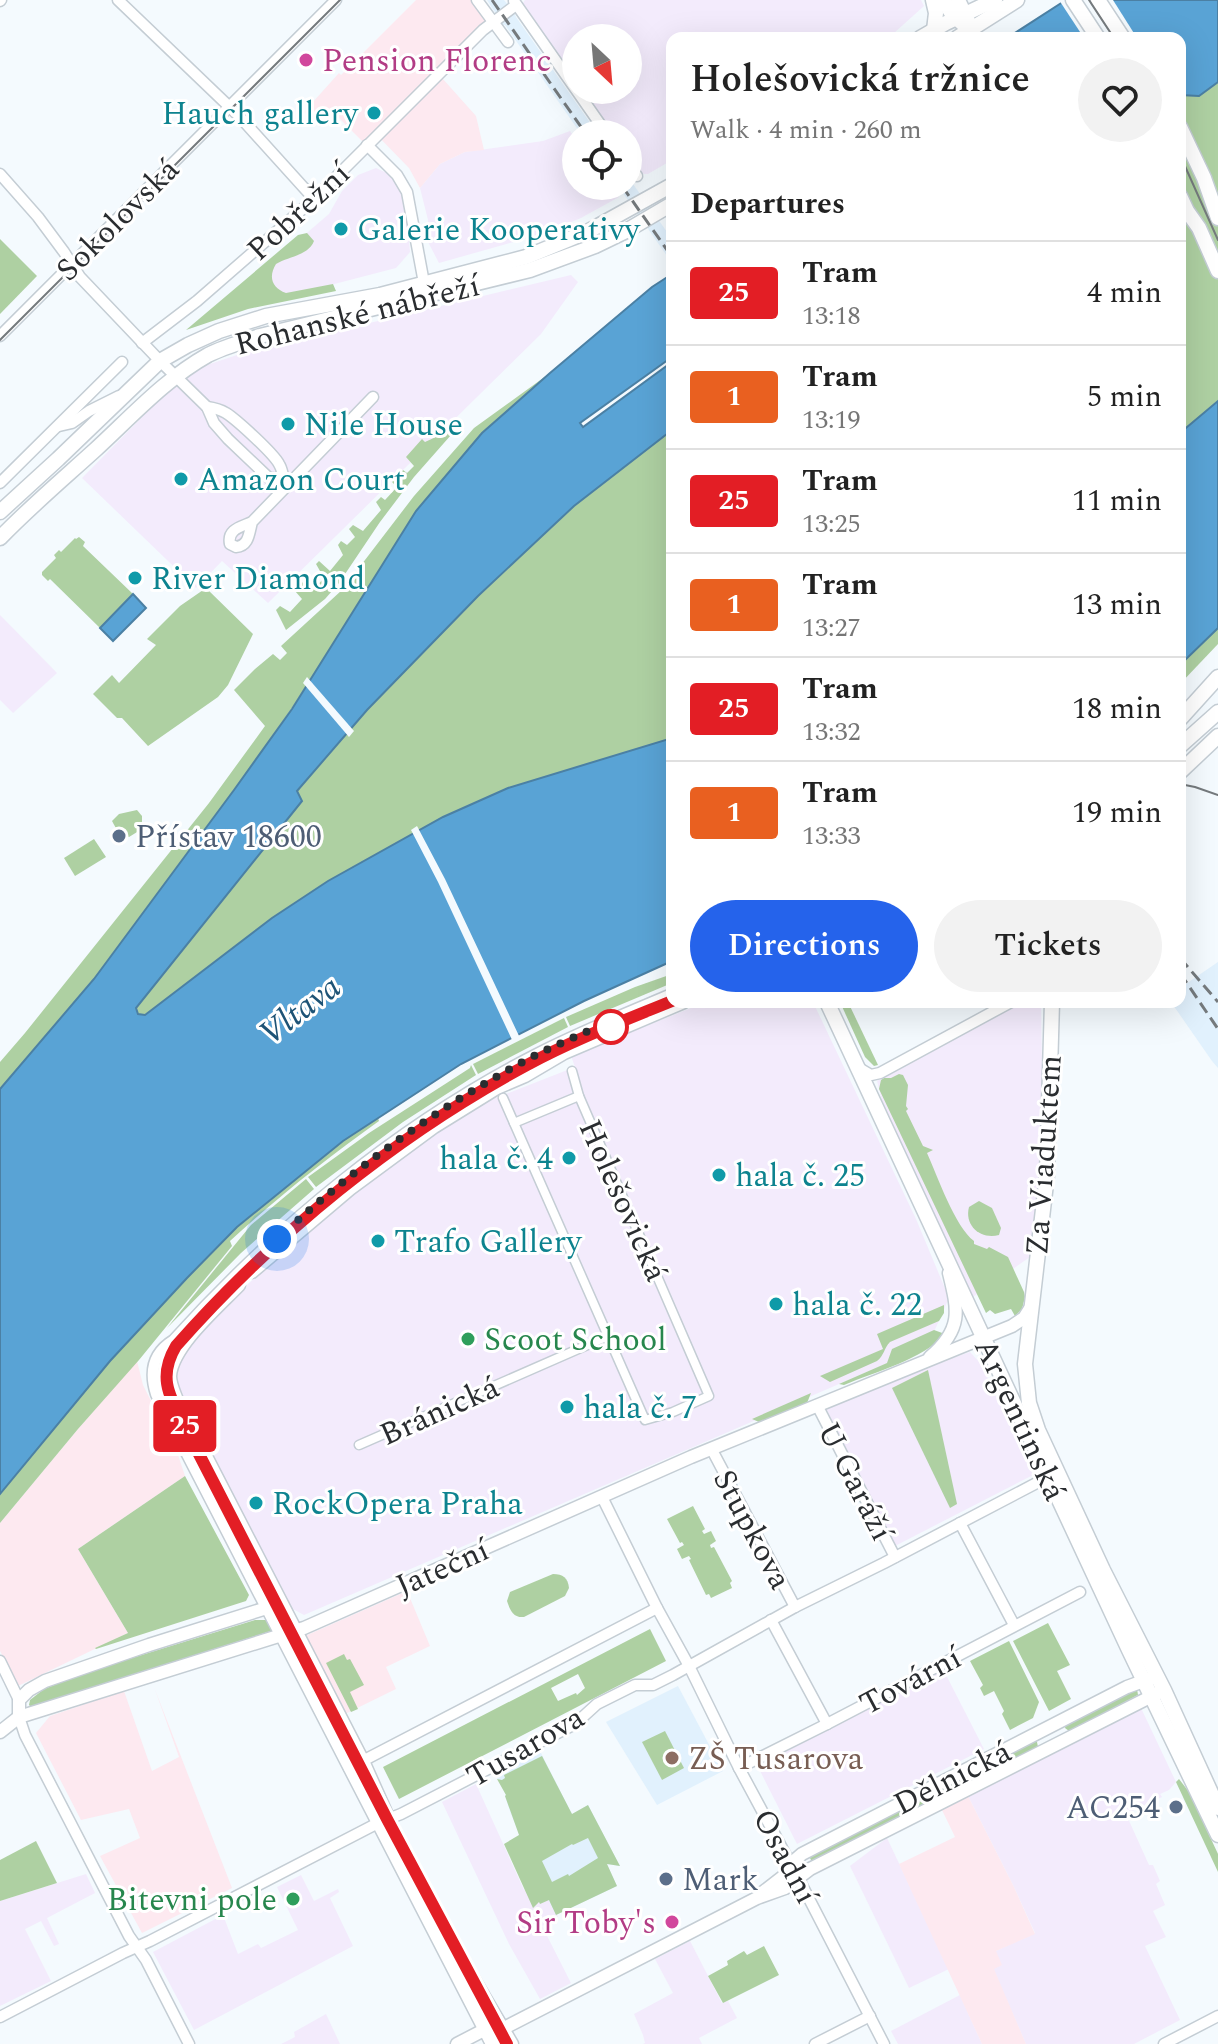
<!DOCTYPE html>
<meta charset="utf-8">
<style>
body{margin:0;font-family:Spectral,serif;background:#f2f2f2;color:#222;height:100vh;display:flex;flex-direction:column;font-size:30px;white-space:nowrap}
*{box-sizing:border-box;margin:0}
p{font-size:26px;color:#767676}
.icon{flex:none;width:44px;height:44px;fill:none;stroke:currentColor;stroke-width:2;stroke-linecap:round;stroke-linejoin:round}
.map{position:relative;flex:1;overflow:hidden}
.sheet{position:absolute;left:666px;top:32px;width:520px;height:976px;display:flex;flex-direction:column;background:#fff;border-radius:16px;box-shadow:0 8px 32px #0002}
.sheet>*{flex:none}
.badge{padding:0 16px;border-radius:6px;font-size:28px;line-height:52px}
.needle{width:52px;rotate:154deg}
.tools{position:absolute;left:562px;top:24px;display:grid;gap:16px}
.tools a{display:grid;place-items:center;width:80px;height:80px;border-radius:50%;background:#fff;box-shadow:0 8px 32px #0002;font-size:40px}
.you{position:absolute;width:40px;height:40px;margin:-20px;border:6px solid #fff;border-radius:50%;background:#1a73e8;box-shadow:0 0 0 12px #1a73e833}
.map>.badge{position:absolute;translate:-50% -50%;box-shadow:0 0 0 4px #fff}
h2{padding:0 24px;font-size:30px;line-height:72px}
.round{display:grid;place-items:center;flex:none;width:84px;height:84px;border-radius:42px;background:#f2f2f2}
.head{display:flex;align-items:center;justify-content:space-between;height:136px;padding:0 24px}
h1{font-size:38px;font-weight:600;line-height:60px}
.button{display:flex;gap:16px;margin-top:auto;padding:16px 24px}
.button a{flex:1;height:92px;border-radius:48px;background:#2563eb;color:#fff;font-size:32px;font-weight:600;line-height:92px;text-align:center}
.button a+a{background:#f2f2f2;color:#222}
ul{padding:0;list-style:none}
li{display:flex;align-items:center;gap:24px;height:104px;padding:0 24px;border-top:2px solid #e0e0e0}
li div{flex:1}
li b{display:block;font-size:30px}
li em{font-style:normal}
li .badge{min-width:88px;font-weight:700;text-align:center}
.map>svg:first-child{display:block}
</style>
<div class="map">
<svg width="1218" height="2044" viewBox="0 0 1218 2044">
<rect width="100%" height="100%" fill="#f4fafe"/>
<g fill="#f3ebfc" fill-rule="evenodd">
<path d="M525 0H921L924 6 894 33 885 38H672V160L648 174 629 173 628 134H604L521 6ZM576 38H628V90H576Z"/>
<polygon points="570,131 576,140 576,186 611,186 619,197 581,218 542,234 439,263 428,242 428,220 420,188 440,164 465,152 543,141"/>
<polygon points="376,168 391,175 400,187 406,208 410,252 396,268 292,295 274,291 268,275 280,256 329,214 342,191 358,175"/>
<polygon points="571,275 578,282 541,334 268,603 222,561 196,588 82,478 165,394 195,369 243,353"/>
<polygon points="0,615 57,673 13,713 0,700"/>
<polygon points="706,1002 813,1002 916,1219 949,1298 933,1334 911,1353 304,1615 291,1608 185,1406 175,1374 180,1357 230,1301 308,1228 352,1192 452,1121 493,1099 575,1067 571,1056"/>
<polygon points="1018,1002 1041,1002 1043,1137 1030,1257 973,1297 882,1101 877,1081"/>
<polygon points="970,1352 981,1364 1033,1475 895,1546 826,1409 926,1367"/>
<polygon points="943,1669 984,1749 797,1844 757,1765"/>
<polygon points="1141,1708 1176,1782 1169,1790 1160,1794 1162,1797 1126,1814 1149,1865 1153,1865 1160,1881 1156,1884 1165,1905 1153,1911 1166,1937 1145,1946 1180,2020 1134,2044 1026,2044 993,1969 996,1951 1035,1933 1014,1887 968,1796 1064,1745"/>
<polygon points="476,1784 524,1890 540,1883 558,1917 542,1926 571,1983 540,1999 509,1944 442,1802"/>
<polygon points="887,1838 949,1969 909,1988 850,1866"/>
<polygon points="86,1874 95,1893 47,1918 59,1944 54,1946 41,1921 25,1929 51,1981 0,2006 0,1901"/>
<polygon points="301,1875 314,1901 338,1889 339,1892 330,1898 353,1946 194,2030 153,1952 223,1915 238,1954 258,1944 261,1948 298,1930 277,1887"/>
<polygon points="690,1941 722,2003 728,2001 737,2018 699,2038 702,2044 643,2044 645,2043 643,2035 634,2014 673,1993 655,1959"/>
<polygon points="960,1995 982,2044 898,2044 891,2031"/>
<polygon points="326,2014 340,2044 281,2044 295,2037 294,2032"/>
</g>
<g fill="#fde9f0">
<polygon points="416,0 473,0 488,20 442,78 476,116 484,150 465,152 440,164 420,188 409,168 374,132 363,142 334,113 320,127 304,112 339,73 341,75"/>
<polygon points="137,1361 143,1385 178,1455 185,1476 78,1549 128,1633 18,1686 0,1651 0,1523 78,1429"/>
<polygon points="407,1591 430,1646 386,1667 396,1689 343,1715 305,1636"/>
<polygon points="154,1687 232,1888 142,1933 100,1856 140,1838 129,1809 81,1820 36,1733 50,1716 124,1691 152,1771 179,1757"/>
<polygon points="968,1796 1014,1887 1035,1934 996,1951 1002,1965 994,1969 1026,2044 982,2044 899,1864 955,1837 942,1810"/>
</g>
<g fill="#e1f1fd">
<polygon points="487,0 504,0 514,12 516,17 598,134 581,134 505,25 503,25"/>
<polygon points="628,177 672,239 672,263 618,186 628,186"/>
<polygon points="1218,962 1218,1068 1212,1061 1171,1002 1180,1002 1180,988"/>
<polygon points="678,1686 723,1771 657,1805 606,1722"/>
<polygon points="540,1751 572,1814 588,1805 620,1866 607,1864 617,1886 556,1915 540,1883 511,1814 505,1796 506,1795 495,1774"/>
</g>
<g fill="#aed0a2" fill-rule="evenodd">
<polygon points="1218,82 1218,401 1180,433 1180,95 1199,96"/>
<path d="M307 233 314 241C308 256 289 256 276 264 268 277 272 288 286 293L333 284 336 291 248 309 186 330 298 235Z"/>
<polygon points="0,239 37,276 0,314"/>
<polygon points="550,373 482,433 354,611 292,708 234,790 94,979 0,1089 0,1062 25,1033 209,803 265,726 234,690 255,669 273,654 280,660 287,653 281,646 342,590 414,496 474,428"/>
<polygon points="447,430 451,435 414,477 380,522 339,583 325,599 286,630 276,610 280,606 290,612 302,599 295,591 303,582 313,590 324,578 316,564 319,561 330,571 343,555 338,545 341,541 347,545 355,537 349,529 353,525 363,531 381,510 376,502 381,497 385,500 397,487 392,482 403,470 407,473 414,466 406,457 422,439 425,442 438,436 440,437"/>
<polygon points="672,430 672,738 508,788 443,817 328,881 272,918 145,1016 138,1014 136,1008 301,801 297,791 367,710 478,596 574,506"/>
<polygon points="79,537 85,542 83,546 133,594 100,628 50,579 48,581 42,575 42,572 56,558 54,555 59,550 61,552 75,538 76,539"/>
<polygon points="206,588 253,634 228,685 218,697 148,746 122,718 117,718 93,694 112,675 119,683 156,645 147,639 180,606"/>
<polygon points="1218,628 1218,644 1180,684 1180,665"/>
<polygon points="137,810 142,816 142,829 129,837 118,832 112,821 119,814"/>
<polygon points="94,839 106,857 75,876 64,858"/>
<polygon points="672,974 672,983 570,1026 566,1017 635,987"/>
<polygon points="840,1002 848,1002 878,1065 874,1066 865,1057"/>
<polygon points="564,1018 568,1027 478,1074 473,1064"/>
<polygon points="471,1065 476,1075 403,1122 316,1187 308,1177 369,1133 470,1068"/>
<path d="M899 1074 903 1075 908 1085 906 1106 908 1109 906 1111 923 1146 933 1150 927 1153C937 1175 955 1227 974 1241V1244L987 1249 989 1247 1008 1257 1024 1292 1025 1297 1022 1309 1015 1316 1011 1309 995 1314 990 1310 986 1313 879 1089 881 1080 884 1078H891Z"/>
<path d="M378 1118 379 1121C327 1158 277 1198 230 1241L232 1246 139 1360 78 1429 0 1523V1494L110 1361 187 1278 237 1227 343 1141Z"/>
<polygon points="306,1179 314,1189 241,1253 167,1328 251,1225"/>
<path d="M979 1201 992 1208 1001 1228 999 1235C981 1240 964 1226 969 1207Z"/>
<path d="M944 1305V1313L939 1321 890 1342C884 1348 884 1356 877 1361L830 1382 820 1376 883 1349 877 1334Z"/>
<path d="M934 1330 945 1334C922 1360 877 1371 844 1385L839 1384 887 1363 892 1349Z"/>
<polygon points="928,1370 957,1504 950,1508 892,1388"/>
<polygon points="811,1393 807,1403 766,1421 759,1422 752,1419"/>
<polygon points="185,1476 249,1595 246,1601 96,1649 95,1648 128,1633 78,1549"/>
<polygon points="693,1506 705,1529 702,1531 704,1534 711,1531 716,1541 710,1545 711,1548 714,1547 732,1581 730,1583 732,1588 711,1598 709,1594 706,1595 689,1560 691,1559 689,1556 682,1559 677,1549 684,1545 682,1542 680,1543 667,1519"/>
<path d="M553 1574C563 1574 568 1578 569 1588L565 1596 524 1617C513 1618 510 1610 507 1601L510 1592Z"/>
<polygon points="255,1620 269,1620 272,1627 271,1631 47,1702 31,1707 29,1705 30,1700 44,1689 93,1670"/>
<polygon points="1048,1623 1070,1665 1057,1671 1071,1699 1049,1711 1013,1641"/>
<path d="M650 1629 666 1661 399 1799 383 1767ZM578 1674 585 1688 577 1695 576 1693 558 1701 551 1688Z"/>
<polygon points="1009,1641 1039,1702 1033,1718 1010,1730 1002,1714 1004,1711 994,1691 984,1696 980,1688 983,1685 970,1661"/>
<polygon points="344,1654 347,1660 350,1659 364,1685 350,1692 358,1709 351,1712 326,1663"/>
<polygon points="1132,1689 1137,1689 1138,1695 1069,1731 1065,1728 1066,1723"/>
<polygon points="665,1731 684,1768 662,1780 642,1742"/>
<polygon points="1034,1739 1037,1742 1038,1747 812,1862 809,1856"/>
<path d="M542 1756 572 1814 588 1805 620 1866 607 1864 617 1886 556 1915 549 1900 540 1904 539 1902 533 1908 504 1844 519 1835 505 1796 506 1795 497 1779 502 1780 505 1778 504 1775ZM588 1838 598 1858 569 1876 568 1874 552 1882 542 1861 572 1844 573 1845Z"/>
<polygon points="1179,1779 1189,1792 1218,1854 1218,1872 1176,1782"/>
<polygon points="36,1841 57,1883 0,1901 0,1860"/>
<polygon points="764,1946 779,1975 723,2003 708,1976 728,1965 727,1961 744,1951 747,1955"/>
</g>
<g fill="#59a3d5" stroke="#4b80a4" stroke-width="2">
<polygon points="1066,0 1218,0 1218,82 1199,96 1180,95 1180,38 1149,38 1150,35 1148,34 1139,38 1007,38"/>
<polygon points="672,274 672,308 669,310 672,311 672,357 580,423 583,427 672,362 672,430 574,506 478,596 367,710 297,791 302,801 136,1008 138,1014 145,1015 272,918 328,881 443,817 508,788 672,738 672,961 584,1001 461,1064 343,1141 237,1227 187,1278 110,1361 0,1494 0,1089 94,979 234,790 292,709 416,511 482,433 550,373 652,287"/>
<polygon points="1218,401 1218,628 1180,665 1180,433"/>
<polygon points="133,594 146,608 113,641 100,628"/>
</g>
<g fill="#f4fafe">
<polygon points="1059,0 1113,0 1137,38 1084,38"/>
<polygon points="307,677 354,731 349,737 303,683"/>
<polygon points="417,826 445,879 520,1038 513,1042 438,882 411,830"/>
</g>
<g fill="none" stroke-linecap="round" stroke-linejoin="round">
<g stroke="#c4cdd4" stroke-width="11">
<g id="pedestrian">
<polyline points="503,1098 645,1420 673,1412 709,1396 579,1096 572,1071"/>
<polyline points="514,1123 579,1096"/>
<polyline points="359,1445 608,1336"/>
</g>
</g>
<g stroke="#c4cdd4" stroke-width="13">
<g id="minor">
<polyline points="118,0 239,116 314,199"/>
<polyline points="477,0 508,42"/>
<polyline points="0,1 1,0"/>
<polyline points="514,1 607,134"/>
<polyline points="367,145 397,175 407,192 424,283"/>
<polyline points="628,164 637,176"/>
<polyline points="0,174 38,217 64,252 80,277 160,361 207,407 214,423 228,439 269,478 283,479"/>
<polyline points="0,336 336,0"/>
<polyline points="142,343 197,301 314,199 483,30 516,5"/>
<path d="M207 407C214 408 221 410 226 413 237 420 273 453 279 464 283 470 282 477 286 482"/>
<polyline points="59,426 72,423 89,411 119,396"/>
<polyline points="0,483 122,362"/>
<path d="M252 522C249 533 249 546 236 547L230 544C227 529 241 527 252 522L373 397"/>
<polyline points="859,1068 871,1075 880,1073 1011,1002"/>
<polyline points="817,1405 895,1557"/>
<polyline points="712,1450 795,1607"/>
<polyline points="602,1497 657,1608 689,1666 739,1768 804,1889 884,2044"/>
<polyline points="960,1523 1014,1625"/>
<polyline points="771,1620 827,1724"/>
<polyline points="0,1661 19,1700"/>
<polyline points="19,1717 25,1735 129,1936 146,1960 189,2044"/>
<polyline points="349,1768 657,1608"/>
<polyline points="739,1768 827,1724 1080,1592"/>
<polyline points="0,2017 123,1953 150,1941 378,1823 401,1814 575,1724 597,1704 635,1685 653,1685 673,1675 795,1607 884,1563 1048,1477"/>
<polyline points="815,2044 870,2016"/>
<polyline points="1164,2044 1218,2016"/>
</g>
</g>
<g stroke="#c4cdd4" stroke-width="15">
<g id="tertiary">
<polyline points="252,1272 350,1189 434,1127 497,1088 525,1076 564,1053 684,1002"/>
<path d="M239 1285C219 1306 172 1346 170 1376 170 1384 174 1392 177 1400L363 1761 397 1837 456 1949 512 2044"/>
<path d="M930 1357C963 1329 958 1310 949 1273"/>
<polyline points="19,1717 19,1700 29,1690 45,1681 149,1645 273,1606"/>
<polyline points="0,1732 19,1717 304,1628 691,1457 1012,1326 1024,1318 1031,1307"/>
<polyline points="762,1893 784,1876 795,1860 802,1854 1127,1687 1149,1679"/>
<polyline points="457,2044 484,2030 504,2028 757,1898 785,1888 810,1869 1160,1692"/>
<path d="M492 2044 157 1394C150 1372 153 1354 174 1341 277 1227 401 1124 539 1054 582 1032 627 1014 672 995"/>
</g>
</g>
<g stroke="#c4cdd4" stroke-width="17">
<g id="secondary">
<polyline points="933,0 936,13 934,30"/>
<polyline points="943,0 952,14 963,24"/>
<polyline points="958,0 968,21"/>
<polyline points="1073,0 1098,38"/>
<polyline points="1098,0 1123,38"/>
<polyline points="920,38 946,23 995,0"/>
<polyline points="957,38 1017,0"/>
<polyline points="1180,127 1204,178 1218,218"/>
<polyline points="1180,196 1187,211 1199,228 1218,271"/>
<polyline points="0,512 58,459 160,361 188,345 219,331 266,316 380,295 526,257 589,231 672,185"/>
<path d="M0 538C30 507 63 479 95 450 131 417 165 379 208 355 224 347 242 342 260 336L530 270 595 246 626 231 672 204"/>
<polyline points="1180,719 1218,677"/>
<polyline points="1180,746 1218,712"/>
<polyline points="1180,772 1218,736"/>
<polyline points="827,1002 1129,1650 1218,1835"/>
<polyline points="1052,1002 1047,1175 1025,1364 1029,1403 1038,1430 1103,1570 1164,1690 1218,1808"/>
</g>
</g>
<use href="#pedestrian" stroke="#fff" stroke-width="8"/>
<use href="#minor" stroke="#fff" stroke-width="10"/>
<use href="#tertiary" stroke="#fff" stroke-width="12"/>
<use href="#secondary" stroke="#fff" stroke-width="14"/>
<g stroke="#757a7d" stroke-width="2">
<polyline points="1089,0 1114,38"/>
<polyline points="1180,155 1218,240"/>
<polyline points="0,340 340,0"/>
<polyline points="1180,784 1195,787 1218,795"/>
<path d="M500 2044 293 1650 167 1403C158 1384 156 1367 167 1349 196 1315 228 1283 261 1253 344 1176 437 1106 538 1054 581 1032 627 1014 672 995"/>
</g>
<g stroke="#757a7d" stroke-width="3" stroke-dasharray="12 6" stroke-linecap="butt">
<polyline points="492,0 586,134"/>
<polyline points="622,186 672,257"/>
<polyline points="1180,958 1218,1002"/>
<polyline points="1180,973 1218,1029"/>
</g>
</g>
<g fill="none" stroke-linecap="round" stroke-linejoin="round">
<g stroke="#fff" stroke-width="18">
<path id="line" d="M507 2044 387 1819 185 1427C170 1397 157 1378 176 1346 275 1234 395 1136 527 1065 573 1040 623 1021 672 1001"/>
</g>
<use href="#line" stroke="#e31e25" stroke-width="12"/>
<path stroke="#2a2d30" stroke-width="8" stroke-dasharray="0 14.4" d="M277 1239C355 1167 442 1104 536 1055 560 1043 584 1033 609 1022L611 1027"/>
</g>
<g fill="#d1479c" stroke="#fff" stroke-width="3">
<circle cx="306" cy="60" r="8"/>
<circle cx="672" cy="1922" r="8"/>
</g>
<g fill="#0f9aa8" stroke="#fff" stroke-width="3">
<circle cx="374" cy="113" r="8"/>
<circle cx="341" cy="229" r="8"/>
<circle cx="288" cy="424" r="8"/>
<circle cx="181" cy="479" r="8"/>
<circle cx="135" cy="578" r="8"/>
<circle cx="569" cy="1158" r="8"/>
<circle cx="719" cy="1175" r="8"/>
<circle cx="378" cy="1241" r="8"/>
<circle cx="776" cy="1304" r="8"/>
<circle cx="567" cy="1407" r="8"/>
<circle cx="256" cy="1503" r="8"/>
</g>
<g fill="#5c6f8a" stroke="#fff" stroke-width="3">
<circle cx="119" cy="836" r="8"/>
<circle cx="1176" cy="1807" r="8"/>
<circle cx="666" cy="1879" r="8"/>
</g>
<circle fill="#fff" stroke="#e31e25" stroke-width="4" cx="611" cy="1027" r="16"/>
<g fill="#2e9e5b" stroke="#fff" stroke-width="3">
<circle cx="468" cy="1339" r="8"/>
<circle cx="293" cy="1899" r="8"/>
</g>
<circle fill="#8d6e63" stroke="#fff" stroke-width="3" cx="672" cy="1758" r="8"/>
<g text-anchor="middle" stroke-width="6" stroke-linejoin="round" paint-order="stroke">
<g font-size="32" fill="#b23c85" stroke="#fff" text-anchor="start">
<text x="322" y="71">Pension Florenc</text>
<text x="656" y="1933" text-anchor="end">Sir Toby's</text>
</g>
<g font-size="32" fill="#0d838f" stroke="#fff" text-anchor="start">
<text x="358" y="124" text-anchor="end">Hauch gallery</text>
<text x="357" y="240">Galerie Kooperativy</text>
<text x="304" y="435">Nile House</text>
<text x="197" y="490">Amazon Court</text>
<text x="151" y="589">River Diamond</text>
<text x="553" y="1169" text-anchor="end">hala č. 4</text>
<text x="735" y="1186">hala č. 25</text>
<text x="394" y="1252">Trafo Gallery</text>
<text x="792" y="1315">hala č. 22</text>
<text x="583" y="1418">hala č. 7</text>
<text x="272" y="1514">RockOpera Praha</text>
</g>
<g font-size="32" fill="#2a2d30" stroke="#fff">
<text transform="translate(298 211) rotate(-43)" y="11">Pobřežní</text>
<text transform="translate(117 219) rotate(-45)" y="11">Sokolovská</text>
<text transform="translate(357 314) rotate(-14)" y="11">Rohanské nábřeží</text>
<text transform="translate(1043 1155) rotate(-86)" y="11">Za Viaduktem</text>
<text transform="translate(624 1200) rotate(66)" y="11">Holešovická</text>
<text transform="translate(439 1410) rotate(-24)" y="11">Bránická</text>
<text transform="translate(1021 1419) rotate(65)" y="11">Argentinská</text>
<text transform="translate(856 1481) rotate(63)" y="11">U Garáží</text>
<text transform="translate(753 1529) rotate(62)" y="11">Stupkova</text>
<text transform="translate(442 1567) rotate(-24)" y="11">Jateční</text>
<text transform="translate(910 1680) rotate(-28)" y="11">Tovární</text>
<text transform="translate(525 1746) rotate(-30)" y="11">Tusarova</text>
<text transform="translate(952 1777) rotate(-27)" y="11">Dělnická</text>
<text transform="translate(786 1856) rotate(62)" y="11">Osadní</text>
</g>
<g font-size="32" fill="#4e5e75" stroke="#fff" text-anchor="start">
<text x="135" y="847">Přístav 18600</text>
<text x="1160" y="1818" text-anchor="end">AC254</text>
<text x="682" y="1890">Mark</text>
</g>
<g font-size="32" fill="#27864d" stroke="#fff" text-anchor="start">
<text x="484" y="1350">Scoot School</text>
<text x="277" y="1910" text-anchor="end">Bitevni pole</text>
</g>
<g font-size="32" fill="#785e54" stroke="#fff" text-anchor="start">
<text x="688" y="1769">ZŠ Tusarova</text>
</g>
<g font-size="34" font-style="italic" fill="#1d5376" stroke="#fff">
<text transform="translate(299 1009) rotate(-37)" y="12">Vltava</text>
</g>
</g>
</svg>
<div class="tools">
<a><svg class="needle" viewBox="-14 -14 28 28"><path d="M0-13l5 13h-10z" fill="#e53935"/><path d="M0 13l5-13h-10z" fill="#767676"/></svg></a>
<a><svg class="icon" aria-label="locate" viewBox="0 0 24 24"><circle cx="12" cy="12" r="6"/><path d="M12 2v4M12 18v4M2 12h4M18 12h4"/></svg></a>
</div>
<div class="you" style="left:277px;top:1239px"></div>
<b class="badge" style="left:185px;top:1426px;background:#e31e25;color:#fff">25</b>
<section class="sheet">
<div class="head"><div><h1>Holešovická tržnice</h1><p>Walk · 4 min · 260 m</p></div><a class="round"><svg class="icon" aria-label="heart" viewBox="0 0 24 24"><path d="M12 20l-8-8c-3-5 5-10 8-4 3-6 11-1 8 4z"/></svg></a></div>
<h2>Departures</h2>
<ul>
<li><span class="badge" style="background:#e31e25;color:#fff">25</span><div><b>Tram</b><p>13:18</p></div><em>4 min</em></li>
<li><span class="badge" style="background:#e96020;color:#fff">1</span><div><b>Tram</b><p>13:19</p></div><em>5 min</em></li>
<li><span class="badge" style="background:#e31e25;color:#fff">25</span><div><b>Tram</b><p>13:25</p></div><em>11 min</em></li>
<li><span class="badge" style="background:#e96020;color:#fff">1</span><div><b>Tram</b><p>13:27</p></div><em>13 min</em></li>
<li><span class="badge" style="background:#e31e25;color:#fff">25</span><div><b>Tram</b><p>13:32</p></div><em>18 min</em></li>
<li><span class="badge" style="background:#e96020;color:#fff">1</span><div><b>Tram</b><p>13:33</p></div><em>19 min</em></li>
</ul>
<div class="button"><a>Directions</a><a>Tickets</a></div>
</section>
</div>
